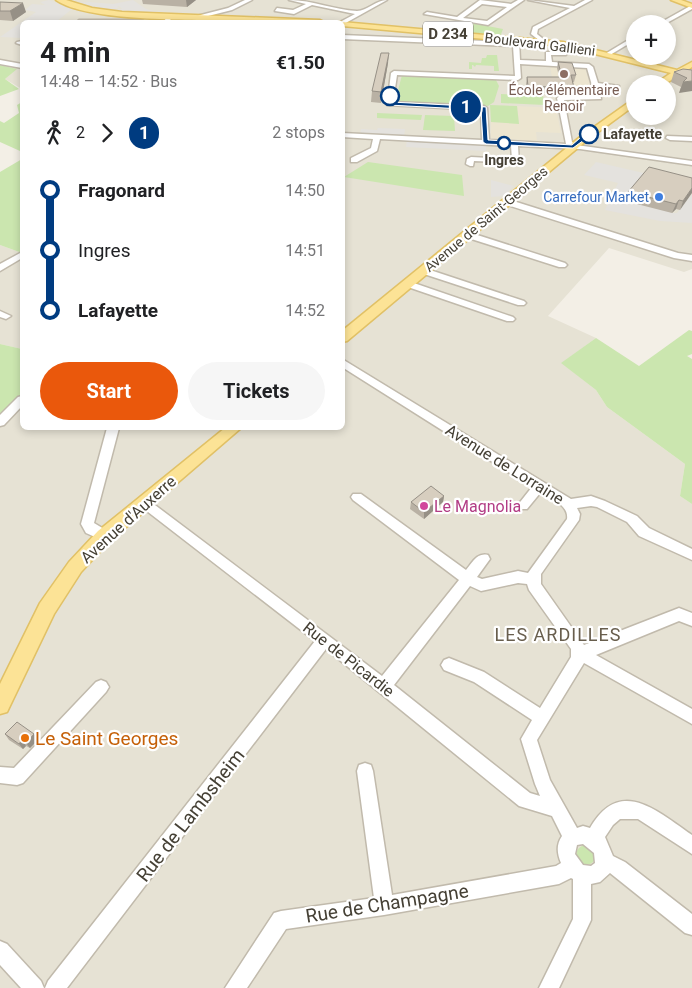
<!DOCTYPE html>
<meta charset="utf-8">
<style>
body{margin:0;font-family:Roboto,sans-serif;background:#f6f6f6;color:#202124;height:100vh;display:flex;flex-direction:column;font-size:19px;white-space:nowrap}
*{box-sizing:border-box;margin:0}
p{font-size:16px;color:#757577}
.icon{flex:none;width:28px;height:28px;fill:none;stroke:currentColor;stroke-width:2;stroke-linecap:round;stroke-linejoin:round}
.map{position:relative;flex:1;overflow:hidden}
.details{position:absolute;left:20px;top:20px;width:325px;height:410px;display:flex;flex-direction:column;background:#fff;border-radius:8px;box-shadow:0 2px 8px #0003}
.details>*{flex:none}
.badge{padding:0 10px;border-radius:16px;font-size:18px;line-height:32px}
.buttons{position:absolute;left:626px;top:15px;display:grid;gap:10px}
.buttons a{display:grid;place-items:center;width:50px;height:50px;border-radius:50%;background:#fff;box-shadow:0 2px 8px #0003;font-size:25px}
.map>.badge{position:absolute;translate:-50% -50%;box-shadow:0 0 0 2px #fff}
.legs{display:flex;align-items:center;gap:8px;height:55px;padding:0 20px;font-size:16px}
.legs p{margin-inline-start:auto}
.overview{display:flex;align-items:center;justify-content:space-between;height:85px;padding:0 20px}
h1{font-size:28px;font-weight:700;line-height:38px}
.cta{display:flex;gap:10px;margin-top:auto;padding:10px 20px}
.cta a{flex:1;height:58px;border-radius:30px;background:#ea580c;color:#fff;font-size:20px;font-weight:700;line-height:58px;text-align:center}
.cta a+a{background:#f6f6f6;color:#202124}
ul{padding:0 20px;list-style:none}
li{display:flex;align-items:center;gap:18px;height:60px;font-size:19px}
li i{display:grid;place-items:center;width:8px;height:100%;margin:0 6px;background:currentColor}
li i::after{content:'';width:12px;height:12px;margin:-6px;border:4px solid;border-radius:50%;background:#fff}
li p{margin-inline-start:auto}
li:first-child i{background:linear-gradient(#0000 50%,currentColor 0)}
li:last-child i{background:linear-gradient(currentColor 50%,#0000 0)}
.map>svg:first-child{display:block}
</style>
<div class="map">
<svg width="692" height="988" viewBox="0 0 692 988">
<rect width="100%" height="100%" fill="#f3efe6"/>
<g fill="#e6e2d4" fill-rule="evenodd">
<path d="M0 0H692V269L684 272 609 248 548 316 596 338 562 363 596 390 607 407 685 464 680 496 692 504V988H0V426L22 404V428H342V22H22V89L5 79 16 69 0 65ZM635 24H668V56H635ZM635 84H668V116H635Z"/>
<polygon points="0,245 22,253 22,349 0,344"/>
</g>
<g fill="#ece5d0">
<polygon points="550,66 585,67 593,96 555,95"/>
<polygon points="517,106 556,108 561,133 536,132 537,141 491,138 491,122 519,123"/>
</g>
<g fill="#cbe6af">
<path d="M461 21 503 29 500 37 459 33 462 30H471L474 25 462 24 460 27H457L456 28 459 29 456 33H454L456 29 442 28 439 32 436 31C446 24 455 31 461 21Z"/>
<polygon points="487,55 497,55 499,71 494,71 494,66 476,65 475,67 473,65 472,65 472,69 469,69 469,62 481,63 482,58 486,58"/>
<polygon points="0,65 17,69 5,79 19,89 0,96"/>
<polygon points="402,75 496,80 499,86 494,102 488,106 395,102"/>
<polygon points="501,94 543,96 545,105 501,103"/>
<polygon points="22,102 22,154 20,151 0,142 0,121 4,123 19,113 17,105"/>
<polygon points="490,105 517,106 519,124 491,122"/>
<polygon points="377,113 422,115 421,120 377,118"/>
<polygon points="425,115 454,116 455,131 423,130"/>
<polygon points="22,159 22,253 0,245 0,172"/>
<polygon points="368,162 462,175 464,196 344,177"/>
<polygon points="689,330 692,331 692,354 687,356 692,359 692,504 680,496 685,464 607,407 596,390 561,363 596,338 639,366"/>
<polygon points="0,344 22,349 22,404 0,426"/>
<circle cx="586" cy="855" r="10"/>
</g>
<g fill="#e4e2de">
<polygon points="49,0 72,9 56,22 22,22 22,38 0,37 36,12 25,10 32,4 45,5 40,2"/>
<polygon points="133,0 146,9 165,14 113,11 122,9 119,6 117,7 119,8 109,10 79,3 89,2 113,4"/>
<polygon points="378,128 405,129 404,137 360,135 361,129 377,130"/>
<polygon points="407,140 486,144 486,151 406,147"/>
<polygon points="596,162 648,174 672,213 677,213 692,194 692,223 660,221 605,210 618,183 584,175"/>
<polygon points="491,180 514,186 504,196 491,197"/>
</g>
<g fill="none" stroke-linecap="round" stroke-linejoin="round">
<g stroke="#c1baac" stroke-width="3">
<g id="minor">
<polygon points="245,0 252,0 232,10 196,19 193,17 228,8"/>
<path d="M289 0C313 0 334 10 357 11 367 11 376 0 387 0L342 25 340 22 355 14 312 5 294 14 275 11 277 8 293 10 306 4Z"/>
<path d="M480 0 511 4 518 0H524L488 25 424 14 427 12 457 17ZM482 4 507 7 487 21 463 18Z"/>
<polygon points="528,0 574,6 585,0 592,0 538,29 537,34 547,42 544,44 531,34 533,27 570,8"/>
<polygon points="692,5 692,9 665,24 658,24"/>
<polygon points="169,15 174,16 168,22 163,22"/>
<polygon points="79,20 142,20 145,22 77,22"/>
<path d="M342 35 513 42 516 38 519 40 520 60 546 61V52H568L566 55H551L552 62 589 64 593 67 598 83 619 86 616 88 599 87 601 99 564 100 572 142 576 145 692 161V165L580 149 518 146 519 163 474 161 473 166H470L466 164 467 159 471 157 512 159 511 146 380 139 377 151 357 162H351V158L371 148 373 139 342 137V133L482 140 481 110 387 105 391 73 394 71 515 76 513 46 342 39ZM520 64 587 68 595 96H560L557 98 566 144 489 140 487 108 484 106 393 102 397 75 518 80 521 78Z"/>
<polygon points="635,36 635,40 610,55 605,54"/>
<polygon points="22,41 22,45 16,43 17,42"/>
<polygon points="0,60 22,64 22,68 0,64"/>
<polygon points="667,136 692,137 692,141 670,140 666,138"/>
<polygon points="504,200 510,200 678,253 692,255 692,261 674,258 504,204"/>
<polygon points="468,232 565,263 567,265 565,267 559,267 465,237 465,233"/>
<polygon points="22,252 22,258 0,271 0,264"/>
<polygon points="424,268 524,301 526,303 524,305 518,305 421,273 421,269"/>
<polygon points="408,281 513,317 515,319 513,321 507,321 405,286 403,284"/>
<polygon points="0,311 11,316 6,319 0,317"/>
<path d="M342 359 571 499 591 496 605 501 637 516 649 528 692 549V560L639 536 627 522 597 507 591 506 577 508 580 514 579 520 541 574V584L584 645 679 608 692 613V626L679 621 596 655 692 709V724L584 663 537 740 550 780 577 828 583 826 590 828C620 776 657 811 692 835V854L638 819H620L613 825 605 837 613 856 625 862 692 914V935L685 933 610 873 600 882 591 884V920L559 988H539L573 919V879L571 878 559 884 384 915 286 929 247 988H225L274 913 281 911 374 898 357 771 359 765 365 763 371 765 373 771 392 895 556 866 561 863C557 853 556 845 562 836L552 816 519 806 326 649 67 988H45L48 981 315 641 139 505 137 502 139 499H147L382 676 459 580 353 500 351 497 353 494H361L466 570C472 563 477 552 488 555L490 559 477 577 482 579 518 571 528 573 567 519C569 505 551 499 541 492L527 509H519L517 506 532 487 342 367ZM518 583 527 584 529 590 571 649V657L540 708 484 672 449 658 444 660 441 665 444 670 474 682 532 720 521 739 535 784 540 796 530 793 394 685 470 586 481 591ZM583 844 594 853 595 863 591 866 583 865 575 854 577 845Z"/>
<polygon points="22,396 22,406 4,425 0,426 0,415 18,397"/>
<polygon points="107,428 119,428 94,523 109,532 111,536 109,540 104,541 86,533 81,524"/>
<polygon points="101,680 106,682 109,687 106,692 23,783 17,785 0,783 0,767 14,768 96,682"/>
<polygon points="0,941 7,944 41,981 44,988 21,988 0,965"/>
</g>
</g>
<g stroke="#e1c166" stroke-width="3">
<g id="major">
<path d="M56 0H66L92 8 122 12 320 20 324 22C295 26 262 22 232 21 191 19 87 22 56 0Z"/>
<polygon points="671,0 681,0 692,4 692,8"/>
<polygon points="339,22 342,22 563,42 677,70 692,62 692,67 685,72 692,74 692,78 679,75 665,84 655,84 671,73 563,46 342,26 342,22"/>
<polygon points="635,98 635,105 586,141 347,341 342,342 342,331 580,137"/>
<polygon points="225,428 241,428 110,541 81,572 54,614 7,712 0,714 0,684 40,603 69,562 98,531"/>
</g>
</g>
<use href="#minor" fill="#fff" fill-rule="evenodd"/>
<use href="#major" fill="#fce396" fill-rule="evenodd"/>
</g>
<g fill="#b9b1a4">
<polygon points="142,0 196,0 187,7 143,4"/>
<polygon points="0,2 26,12 13,21 0,20"/>
<polygon points="558,62 576,75 574,82 573,82 574,88 573,94 527,92 526,84 527,77 559,77 557,68"/>
<polygon points="388,63 381,103 371,102 372,91"/>
<polygon points="692,70 679,93 681,87 671,82 674,72"/>
<polygon points="692,178 680,210 676,209 672,213 625,201 628,192"/>
<polygon points="444,496 443,502 424,519 410,509 411,502"/>
<polygon points="5,734 34,734 38,740 30,748 26,746 23,749 9,740"/>
</g>
<g fill="#969086">
<polygon points="186,0 196,0 187,7"/>
<polygon points="23,3 26,12 13,21 10,11"/>
<polygon points="389,53 388,63 381,103 381,92"/>
<polygon points="692,81 692,91 679,93 683,82"/>
<polygon points="692,188 692,193 680,210 683,201"/>
<polygon points="679,200 676,209 672,213 676,204"/>
<polygon points="444,496 443,502 424,519 424,512"/>
<polygon points="34,734 38,740 30,748 26,743"/>
<polygon points="22,740 26,746 23,749 19,744"/>
</g>
<g fill="#d7cebf" stroke="#969086">
<polygon points="0,2 23,3 10,11 0,11"/>
<polygon points="381,53 389,53 381,92 372,91"/>
<polygon points="558,62 572,63 576,75 571,75 574,88 528,86 527,77 562,77"/>
<polygon points="683,69 692,70 692,81 683,82 687,78 674,72"/>
<polygon points="649,167 692,178 692,188 683,201 679,200 676,204 628,192"/>
<polygon points="431,486 444,496 424,512 411,502"/>
<polygon points="17,722 34,734 26,743 22,740 19,744 5,734"/>
</g>
<polygon fill="#003b80" stroke="#fff" points="390,94 392,96 391,102 486,107 488,140 572,145 587,132 592,134 573,148 486,144 483,142 481,110 389,105 386,104 387,96"/>
<circle fill="#8d6e63" stroke="#fff" stroke-width="2" cx="564" cy="74" r="5"/>
<g fill="#fff" stroke="#003b80" stroke-width="2.5">
<circle cx="390" cy="96" r="9"/>
<circle cx="589" cy="134" r="9"/>
<circle cx="504" cy="143" r="6"/>
</g>
<circle fill="#3f7fe0" stroke="#fff" stroke-width="2" cx="659" cy="197" r="5"/>
<circle fill="#d1479c" stroke="#fff" stroke-width="2" cx="424" cy="506" r="5"/>
<circle fill="#e8710a" stroke="#fff" stroke-width="2" cx="25" cy="738" r="5"/>
<g text-anchor="middle" stroke-width="4.5" stroke-linejoin="round" paint-order="stroke">
<g font-size="14" fill="#454035" stroke="#fff">
<text transform="translate(540 44) rotate(7)" y="5">Boulevard Gallieni</text>
<text transform="translate(486 219) rotate(-40)" y="5">Avenue de Saint-Georges</text>
</g>
<g font-size="14" fill="#785e54" stroke="#fff">
<text x="564" y="95">École élémentaire<tspan x="564" dy="16">Renoir</tspan></text>
</g>
<g font-size="14" font-weight="bold" fill="#454035" stroke="#fff" text-anchor="start">
<text x="603" y="139">Lafayette</text>
<text x="504" y="165" text-anchor="middle">Ingres</text>
</g>
<g font-size="14" fill="#366cbe" stroke="#fff" text-anchor="end">
<text x="649" y="202">Carrefour Market</text>
</g>
<rect fill="#fff" stroke="#7d7972" stroke-width="1" x="423" y="21.5" width="50" height="25" rx="4"/>
<g font-size="15" font-weight="bold" fill="#454035">
<text x="448" y="39">D 234</text>
</g>
<g font-size="16" fill="#454035" stroke="#fff">
<text transform="translate(505 464) rotate(32)" y="6">Avenue de Lorraine</text>
<text transform="translate(128 519) rotate(-42)" y="6">Avenue d'Auxerre</text>
<text transform="translate(349 659) rotate(38)" y="6">Rue de Picardie</text>
</g>
<g font-size="16" fill="#b23c85" stroke="#fff" text-anchor="start">
<text x="434" y="512">Le Magnolia</text>
</g>
<g font-size="18" letter-spacing="1" fill="#685e4d" stroke="#fff">
<text x="558" y="641">LES ARDILLES</text>
</g>
<g font-size="19" fill="#c56008" stroke="#fff" text-anchor="start">
<text x="35" y="745">Le Saint Georges</text>
</g>
<g font-size="19" fill="#454035" stroke="#fff">
<text transform="translate(190 815) rotate(-52)" y="7">Rue de Lambsheim</text>
<text transform="translate(387 903) rotate(-9)" y="7">Rue de Champagne</text>
</g>
</g>
</svg>
<div class="buttons">
<a>+</a>
<a>−</a>
</div>
<b class="badge" style="left:466px;top:107px;background:#003b80;color:#fff">1</b>
<section class="details">
<div class="overview"><div><h1>4 min</h1><p>14:48 – 14:52 · Bus</p></div><b>€1.50</b></div>
<div class="legs"><svg class="icon" aria-label="walk" viewBox="0 0 24 24"><circle cx="13" cy="4" r="2"/><path d="M13 8l-2 6 4 7M11 14l-3 7M7 12l3-4h3l4 4"/></svg>2<svg class="icon" aria-label="forward" viewBox="0 0 24 24"><path d="M9 5l7 7-7 7"/></svg><b class="badge" style="background:#003b80;color:#fff">1</b><p>2 stops</p></div>
<ul>
<li><i style="color:#003b80"></i><b>Fragonard</b><p>14:50</p></li>
<li><i style="color:#003b80"></i><span>Ingres</span><p>14:51</p></li>
<li><i style="color:#003b80"></i><b>Lafayette</b><p>14:52</p></li>
</ul>
<div class="cta"><a>Start</a><a>Tickets</a></div>
</section>
</div>
